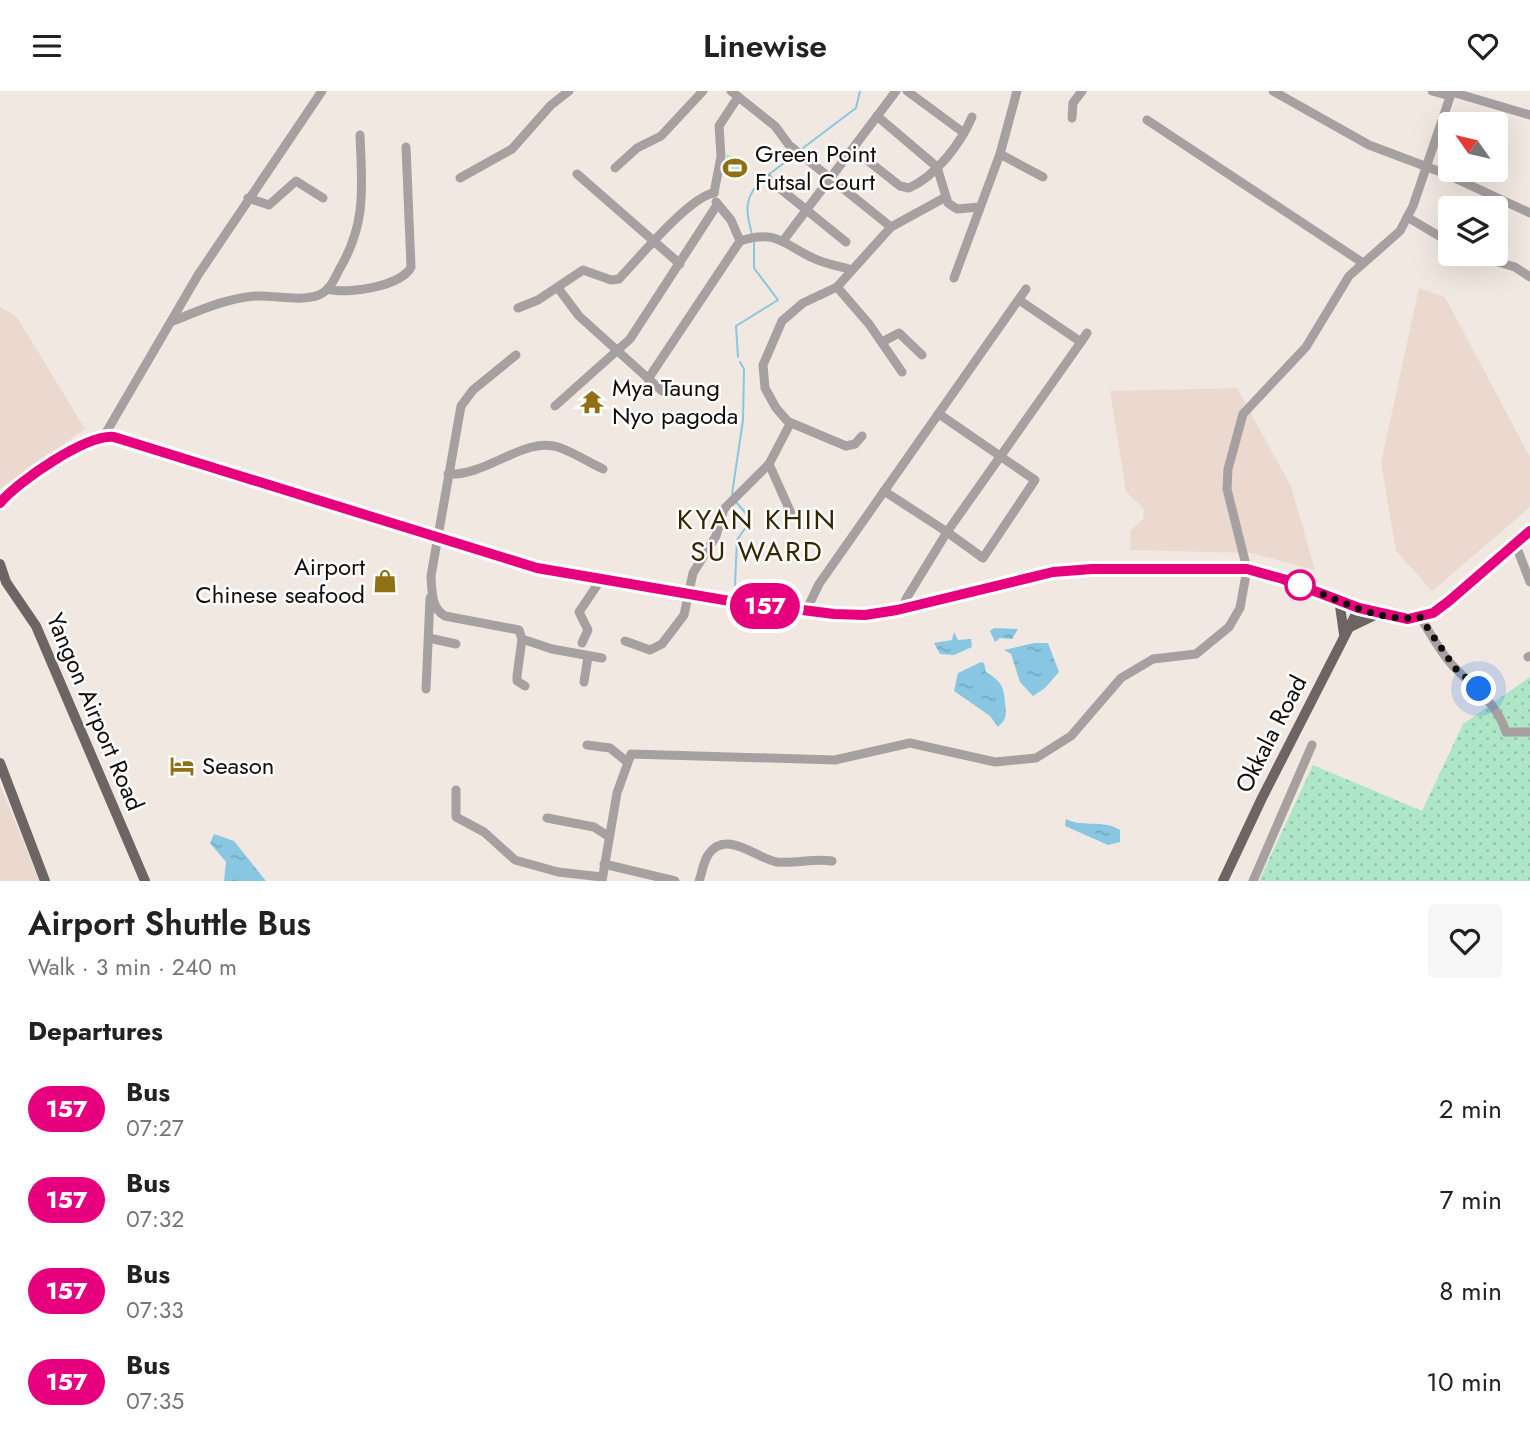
<!DOCTYPE html>
<meta charset="utf-8">
<style>
body{margin:0;font-family:Jost,sans-serif;background:#f6f6f6;color:#222;height:100vh;display:flex;flex-direction:column;font-size:26px;white-space:nowrap}
*{box-sizing:border-box;margin:0}
p{font-size:23px;color:#767676}
.icon{flex:none;width:38px;height:38px;fill:none;stroke:currentColor;stroke-width:2;stroke-linecap:round;stroke-linejoin:round}
.map{position:relative;height:790px;overflow:hidden}
.side{display:flex;flex-direction:column;background:#fff;flex:1}
.side>*{flex:none}
.badge{padding:0 14px;border-radius:23px;font-size:24px;line-height:46px}
.needle{width:46px;rotate:304deg}
.controls{position:absolute;left:1438px;top:21px;display:grid;gap:14px}
.controls a{display:grid;place-items:center;width:70px;height:70px;border-radius:7px;background:#fff;box-shadow:0 7px 28px #0002;font-size:35px}
.you{position:absolute;width:35px;height:35px;margin:-18px;border:5px solid #fff;border-radius:50%;background:#1a73e8;box-shadow:0 0 0 10px #1a73e833}
.map>.badge{position:absolute;translate:-50% -50%;box-shadow:0 0 0 4px #fff}
h2{padding:0 28px;font-size:26px;line-height:63px}
.round{display:grid;place-items:center;flex:none;width:74px;height:74px;border-radius:7px;background:#f6f6f6}
.headline{display:flex;align-items:center;justify-content:space-between;height:119px;padding:0 28px}
h1{font-size:33px;font-weight:600;line-height:52px}
ul{padding:0;list-style:none}
li{display:flex;align-items:center;gap:21px;height:91px;padding:0 28px}
li div{flex:1}
li b{display:block;font-size:26px}
li em{font-style:normal}
li .badge{min-width:77px;font-weight:700;text-align:center}
header{display:flex;justify-content:space-between;align-items:center;height:91px;padding:0 28px;background:#fff;font-size:32px;font-weight:600}
.map>svg:first-child{display:block}
</style>
<header><svg class="icon" aria-label="menu" viewBox="0 0 24 24"><path d="M4 6h16M4 12h16M4 18h16"/></svg>Linewise<svg class="icon" aria-label="heart" viewBox="0 0 24 24"><path d="M12 20l-8-8c-3-5 5-10 8-4 3-6 11-1 8 4z"/></svg></header>
<div class="map">
<svg width="1530" height="790" viewBox="0 0 1530 790">
<defs>
<pattern id="grass-dots" width="8" height="8" patternUnits="userSpaceOnUse" patternTransform="scale(1.75)"><rect width="8" height="8" fill="#aee7c7"/><path d="M2 2h.1M6 6h.1" fill="none" stroke="#95c5aa" stroke-width="1.8" stroke-linecap="round"/></pattern>
<pattern id="water-ripples" width="26" height="14" patternUnits="userSpaceOnUse" patternTransform="scale(1.75)"><rect width="26" height="14" fill="#88c6e1"/><path d="M2 4q2-2 4 0t4 0M15 11q2-2 4 0t4 0" fill="none" stroke="#74a9c0"/></pattern>
</defs>
<rect width="100%" height="100%" fill="#f2e8e2"/>
<g fill="#ebd9d0">
<polygon points="1419,197 1445,206 1530,366 1530,416 1432,500 1396,460 1381,372"/>
<polygon points="0,216 17,226 85,338 0,398"/>
<polygon points="1237,297 1291,395 1315,479 1251,462 1130,459 1131,439 1143,428 1144,418 1126,401 1110,300"/>
<polygon points="0,694 28,762 39,790 0,790"/>
</g>
<polygon fill="url(#grass-dots)" points="1530,586 1530,790 1259,790 1313,674 1422,720 1463,633"/>
<polygon fill="#aee7c7" points="727,63 746,75 739,88 724,79"/>
<g fill="url(#water-ripples)">
<polygon points="994,537 1018,538 1012,548 1000,547 995,551 990,540"/>
<polygon points="954,541 958,549 971,548 972,556 954,564 940,563 934,552 952,549"/>
<polygon points="1034,552 1048,552 1059,581 1045,597 1033,605 1020,591 1011,563 1004,559"/>
<path d="M981 571 984 572 986 581C1000 590 1004 594 1005 611 1006 623 1008 627 998 636L990 625 954 600 958 582Z"/>
<path d="M1066 728C1083 737 1104 728 1120 739V751L1108 754 1065 735Z"/>
<polygon points="214,743 234,750 266,790 224,790 226,771 210,752"/>
</g>
<g fill="none" stroke-linecap="round" stroke-linejoin="round">
<g stroke="#88c6e1" stroke-width="2">
<polyline points="803,57 856,17 860,0"/>
<polyline points="768,84 792,66"/>
<path d="M752 143C745 119 744 105 764 87"/>
<polyline points="738,266 736,235 778,209 754,177 754,152"/>
<polyline points="732,403 743,329 744,278 740,271"/>
<polyline points="735,494 737,449 748,433 748,425 737,412"/>
</g>
<g stroke="#a6a1a0" stroke-width="9">
<polyline points="731,0 775,35 789,54 891,136"/>
<polyline points="907,0 964,42"/>
<polyline points="1273,0 1369,54 1446,83 1530,122"/>
<polyline points="1432,0 1450,5"/>
<polyline points="1452,1 1530,24"/>
<polyline points="877,25 937,76 948,112 957,118 980,116"/>
<polyline points="1072,27 1073,12 1082,0"/>
<polyline points="1147,29 1363,172"/>
<path d="M853 58 900 95 909 97C936 85 961 52 972 26"/>
<polyline points="1000,63 1043,86"/>
<polyline points="615,77 637,57 661,45 703,0"/>
<polyline points="577,83 680,173"/>
<polyline points="460,87 512,58 551,14 569,0"/>
<polyline points="767,87 846,151"/>
<polyline points="714,102 721,65 719,35 738,6"/>
<polyline points="248,107 269,114 296,90 323,107"/>
<polyline points="1407,126 1451,152"/>
<path d="M740 150C776 138 783 153 813 167 825 173 839 175 852 179"/>
<polyline points="783,150 896,0"/>
<polyline points="1470,163 1515,176 1530,186"/>
<polyline points="954,187 1000,63 1017,0"/>
<polyline points="837,196 869,233 902,281"/>
<polyline points="558,197 579,225 662,300"/>
<path d="M328 198C347 204 402 195 411 176L406 56"/>
<polyline points="1019,209 1081,251"/>
<path d="M518 217 538 209 583 179 611 189 619 188C637 169 690 105 714 102"/>
<path d="M173 230C198 220 227 207 255 205 276 204 299 211 319 204 330 199 334 189 339 179 367 132 362 96 360 44"/>
<polyline points="882,251 899,242 922,264"/>
<path d="M516 264 473 299 461 315 431 485C432 500 431 517 445 525L519 539 522 548 552 558 602 567"/>
<polyline points="648,288 740,150 731,129 716,111"/>
<polyline points="555,315 630,248 717,114"/>
<polyline points="939,323 1032,387 1035,389 983,467 947,441 1081,251 1087,242"/>
<polyline points="789,331 846,355 855,353 862,345"/>
<polyline points="104,345 198,184 322,0"/>
<polyline points="769,373 791,422"/>
<path d="M448 383C485 386 525 345 558 356 573 361 588 371 603 378"/>
<polyline points="884,400 947,441 906,508 903,518"/>
<polyline points="1515,452 1530,491"/>
<polyline points="806,520 819,493 1026,198"/>
<path d="M1420 526C1431 543 1441 563 1455 577 1476 599 1496 611 1506 641H1530"/>
<polyline points="429,547 456,553"/>
<polyline points="522,548 517,585 517,590 525,595"/>
<polyline points="625,550 650,559 662,553 684,524 693,482 716,445 724,418 769,373 790,333 776,317 765,297 763,274 782,230 803,212 837,196 891,136 944,107"/>
<polyline points="582,552 588,539 579,521 602,487"/>
<polyline points="1528,566 1530,565"/>
<polyline points="584,591 588,566"/>
<polyline points="426,598 430,507"/>
<polyline points="587,654 610,657 626,670"/>
<polyline points="456,699 456,726 484,741 515,769 558,781 602,786"/>
<polyline points="547,727 594,736 608,745"/>
<polyline points="604,773 675,790"/>
<polyline points="602,790 617,702 631,663 835,669 910,652 995,671 1036,667 1071,645 1121,587 1153,568 1196,563 1229,536 1240,517 1247,478 1227,398 1228,378 1243,323 1306,256 1349,185 1400,140 1413,115 1452,0"/>
<path d="M699 790C702 782 703 772 708 764 726 737 757 768 777 771 796 773 813 767 832 770"/>
<polyline points="1253,790 1312,654"/>
</g>
<g stroke="#6d6564" stroke-width="10">
<path d="M0 412C18 390 87 343 114 346L537 477 725 509 834 522 865 524 897 519 1053 481 1092 478H1247L1283 488 1377 523 1408 528 1433 522 1449 510 1530 440"/>
<polyline points="0,473 6,491 36,535 145,790"/>
<polyline points="1339,508 1344,543"/>
<polyline points="1348,537 1377,523"/>
<polyline points="0,672 45,790"/>
<polyline points="1223,790 1262,707 1359,517"/>
</g>
</g>
<g fill="none" stroke-linecap="round" stroke-linejoin="round">
<g stroke="#fff" stroke-width="16">
<path id="line" d="M0 412C18 390 87 343 114 346L537 477 724 509 834 523 865 524 897 519 1053 481 1092 478H1247L1283 488 1359 517 1408 528 1433 522 1449 510 1530 440"/>
</g>
<use href="#line" stroke="#e6007e" stroke-width="10"/>
<path stroke="#100d0b" stroke-width="7" stroke-dasharray="0 12.6" d="M1300 494C1337 507 1379 533 1420 526L1455 577 1479 598"/>
</g>
<defs>
<g id="stadium-bare" transform="scale(1.89)"><path d="M0-5a6.5 5 0 1 0 0 10a6.5 5 0 1 0 0-10ZM-3.5-1.8h7v3.6h-7Z" fill="#8f7014" stroke="#fff" stroke-width="2.5" paint-order="stroke"/></g>
<g id="temple-bare" transform="scale(1.89)"><path d="M0-6L5-2H3V0L6.5 2.5H4V6H1.5V3h-3V6H-4V2.5H-6.5L-3 0V-2H-5Z" fill="#8f7014" stroke="#fff" stroke-width="2.5" paint-order="stroke"/></g>
<g id="shop-bare" transform="scale(1.89)"><path d="M-5-2.5h2.3a2.7 3.5 0 0 1 5.4 0H5L5.5 6h-11ZM-1.5-2.5h3a1.5 2.3 0 0 0-3 0Z" fill="#8f7014" stroke="#fff" stroke-width="2.5" paint-order="stroke"/></g>
<g id="hotel-bare" transform="scale(1.89)"><path d="M-6-4.5h1.5V1H6V5H4.5V3h-9V5H-6ZM-4 0a1.8 1.8 0 1 1 3.6 0ZM.5 0V-2.5h3Q6-2.5 6 0Z" fill="#8f7014" stroke="#fff" stroke-width="2.5" paint-order="stroke"/></g>
</defs>
<g fill-rule="evenodd">
<use href="#stadium-bare" x="735" y="77"/>
<use href="#temple-bare" x="592" y="311"/>
<use href="#shop-bare" x="385" y="490"/>
<use href="#hotel-bare" x="182" y="675"/>
</g>
<circle fill="#fff" stroke="#e6007e" stroke-width="3.5" cx="1300" cy="494" r="14"/>
<g text-anchor="middle" stroke-width="5" stroke-linejoin="round" paint-order="stroke">
<g font-size="24" fill="#100d0b" stroke="#fff" text-anchor="start">
<text x="755" y="71">Green Point<tspan x="755" dy="28">Futsal Court</tspan></text>
<text x="612" y="305">Mya Taung<tspan x="612" dy="28">Nyo pagoda</tspan></text>
<text x="365" y="484" text-anchor="end">Airport<tspan x="365" dy="28">Chinese seafood</tspan></text>
<text x="202" y="683">Season</text>
</g>
<g font-size="24" fill="#100d0b" stroke="#fff">
<text transform="translate(95 621) rotate(67)" y="8">Yangon Airport Road</text>
<text transform="translate(1271 643) rotate(-63)" y="8">Okkala Road</text>
</g>
<g font-size="28" letter-spacing="2" fill="#352700" stroke="#fff">
<text x="757" y="438">KYAN KHIN<tspan x="757" dy="32">SU WARD</tspan></text>
</g>
</g>
</svg>
<div class="controls">
<a><svg class="needle" viewBox="-14 -14 28 28"><path d="M0-13l5 13h-10z" fill="#e53935"/><path d="M0 13l5-13h-10z" fill="#767676"/></svg></a>
<a><svg class="icon" aria-label="layers" viewBox="0 0 24 24"><path d="M12 4l9 5-9 5-9-5zM3 14l9 5 9-5"/></svg></a>
</div>
<div class="you" style="left:1479px;top:598px"></div>
<b class="badge" style="left:765px;top:515px;background:#e6007e;color:#fff">157</b>
</div>
<section class="side">
<div class="headline"><div><h1>Airport Shuttle Bus</h1><p>Walk · 3 min · 240 m</p></div><a class="round"><svg class="icon" aria-label="heart" viewBox="0 0 24 24"><path d="M12 20l-8-8c-3-5 5-10 8-4 3-6 11-1 8 4z"/></svg></a></div>
<h2>Departures</h2>
<ul>
<li><span class="badge" style="background:#e6007e;color:#fff">157</span><div><b>Bus</b><p>07:27</p></div><em>2 min</em></li>
<li><span class="badge" style="background:#e6007e;color:#fff">157</span><div><b>Bus</b><p>07:32</p></div><em>7 min</em></li>
<li><span class="badge" style="background:#e6007e;color:#fff">157</span><div><b>Bus</b><p>07:33</p></div><em>8 min</em></li>
<li><span class="badge" style="background:#e6007e;color:#fff">157</span><div><b>Bus</b><p>07:35</p></div><em>10 min</em></li>
</ul>
</section>
